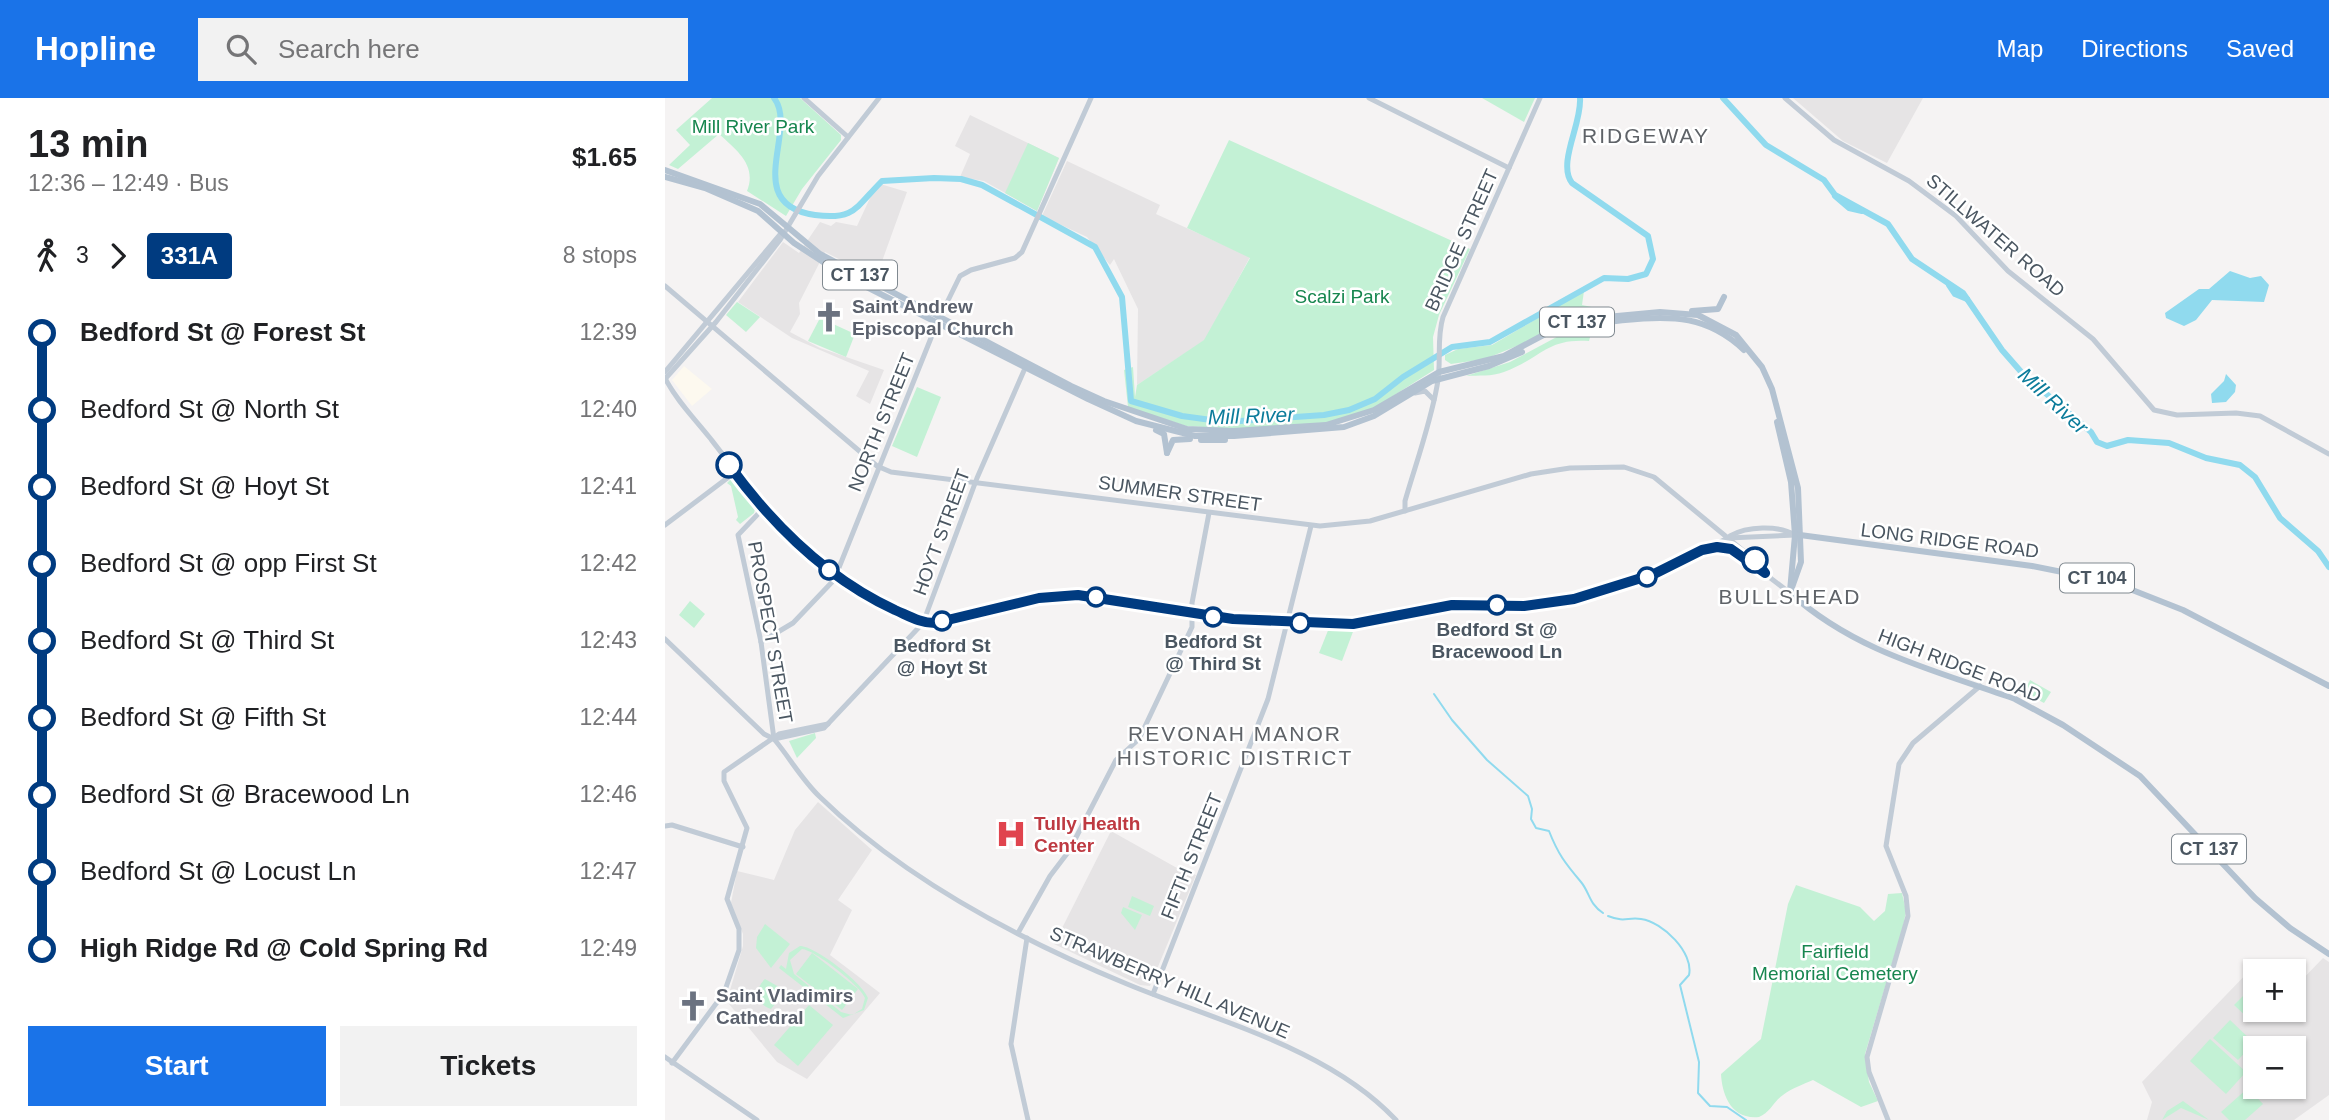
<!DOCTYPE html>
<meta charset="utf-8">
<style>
body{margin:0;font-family:Helvetica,sans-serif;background:#f2f2f2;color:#202124;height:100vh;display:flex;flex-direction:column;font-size:26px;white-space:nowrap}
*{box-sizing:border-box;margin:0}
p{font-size:23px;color:#757577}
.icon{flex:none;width:38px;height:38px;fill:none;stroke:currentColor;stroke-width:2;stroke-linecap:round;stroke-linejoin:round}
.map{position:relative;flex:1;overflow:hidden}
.panel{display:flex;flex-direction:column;background:#fff;width:665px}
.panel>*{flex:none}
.badge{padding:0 14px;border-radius:5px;font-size:24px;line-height:46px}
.buttons{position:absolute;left:1578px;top:861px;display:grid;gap:14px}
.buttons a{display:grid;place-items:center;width:63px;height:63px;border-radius:0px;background:#fff;box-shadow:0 2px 5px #0004;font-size:35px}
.map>.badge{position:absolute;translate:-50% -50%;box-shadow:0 0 0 4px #fff}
.legs{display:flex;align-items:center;gap:10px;height:77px;padding:0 28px;font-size:23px}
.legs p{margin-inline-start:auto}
.summary{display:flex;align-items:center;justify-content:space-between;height:119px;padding:0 28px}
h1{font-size:38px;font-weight:700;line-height:52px}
.button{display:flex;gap:14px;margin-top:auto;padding:14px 28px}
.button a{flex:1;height:80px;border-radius:0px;background:#1a73e8;color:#fff;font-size:28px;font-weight:700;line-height:80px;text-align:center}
.button a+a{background:#f2f2f2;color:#202124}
ul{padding:0 28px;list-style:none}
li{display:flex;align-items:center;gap:24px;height:77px;font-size:26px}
li i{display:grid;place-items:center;width:10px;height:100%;margin:0 9px;background:currentColor}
li i::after{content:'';width:18px;height:18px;margin:-9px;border:5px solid;border-radius:50%;background:#fff}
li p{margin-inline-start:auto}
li:first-child i{background:linear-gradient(#0000 50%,currentColor 0)}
li:last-child i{background:linear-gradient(currentColor 50%,#0000 0)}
header{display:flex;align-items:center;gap:42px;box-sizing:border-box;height:98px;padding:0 35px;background:#1a73e8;color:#fff}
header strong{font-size:33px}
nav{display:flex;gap:38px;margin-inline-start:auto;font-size:24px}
.search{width:490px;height:63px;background:#f2f2f2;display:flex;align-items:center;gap:18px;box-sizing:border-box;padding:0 24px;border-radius:0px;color:#757577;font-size:26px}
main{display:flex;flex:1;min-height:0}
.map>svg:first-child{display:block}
</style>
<header>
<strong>Hopline</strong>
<div class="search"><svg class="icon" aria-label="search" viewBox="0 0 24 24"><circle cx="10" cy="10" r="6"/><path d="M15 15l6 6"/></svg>Search here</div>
<nav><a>Map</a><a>Directions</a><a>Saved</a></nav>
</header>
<main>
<section class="panel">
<div class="summary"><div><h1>13 min</h1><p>12:36 – 12:49 · Bus</p></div><b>$1.65</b></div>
<div class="legs"><svg class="icon" aria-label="walk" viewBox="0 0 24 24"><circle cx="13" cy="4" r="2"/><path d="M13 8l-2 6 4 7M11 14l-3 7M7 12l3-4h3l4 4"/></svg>3<svg class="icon" aria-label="forward" viewBox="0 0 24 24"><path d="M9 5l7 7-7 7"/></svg><b class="badge" style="background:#003b80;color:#fff">331A</b><p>8 stops</p></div>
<ul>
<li><i style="color:#003b80"></i><b>Bedford St @ Forest St</b><p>12:39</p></li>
<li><i style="color:#003b80"></i><span>Bedford St @ North St</span><p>12:40</p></li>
<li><i style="color:#003b80"></i><span>Bedford St @ Hoyt St</span><p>12:41</p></li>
<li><i style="color:#003b80"></i><span>Bedford St @ opp First St</span><p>12:42</p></li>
<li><i style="color:#003b80"></i><span>Bedford St @ Third St</span><p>12:43</p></li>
<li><i style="color:#003b80"></i><span>Bedford St @ Fifth St</span><p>12:44</p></li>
<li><i style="color:#003b80"></i><span>Bedford St @ Bracewood Ln</span><p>12:46</p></li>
<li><i style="color:#003b80"></i><span>Bedford St @ Locust Ln</span><p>12:47</p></li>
<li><i style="color:#003b80"></i><b>High Ridge Rd @ Cold Spring Rd</b><p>12:49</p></li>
</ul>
<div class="button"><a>Start</a><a>Tickets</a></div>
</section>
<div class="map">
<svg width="1664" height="1022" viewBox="0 0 1664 1022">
<rect width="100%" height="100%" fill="#f5f3f3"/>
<polygon fill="#fdf9ef" points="19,268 47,291 27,308 7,282"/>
<g fill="#e6e4e5" fill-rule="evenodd">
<polygon points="1128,0 1258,0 1222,65 1178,43"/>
<polygon points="305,17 394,60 372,113 319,83 295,79 305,56 290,48"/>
<polygon points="402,63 495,107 491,116 585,159 540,242 472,287 473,211 449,161 445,167 422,139 377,118"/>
<polygon points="212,85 242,94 211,180 160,154 134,205 135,216 125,234 155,250 219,272 205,306 191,298 204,273 127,240 73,204 118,144 134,155 155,124 166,128 171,124 192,128"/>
<polygon points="153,704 207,752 173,802 187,812 165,857 215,895 142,981 112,964 64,906 63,899 78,848 78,836 66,805 72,773 109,782 130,732"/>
<polygon points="446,733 512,770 531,777 485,888 475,887 389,846"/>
<path d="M1658 860 1664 864V997L1629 1022H1482L1487 1004 1477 984 1589 868 1595 873H1591V912H1629V890ZM1591 950H1629V989H1591Z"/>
</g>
<g fill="#c3f1d5" fill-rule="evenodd">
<path d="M47 0H135L176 37V42L137 91 121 118 82 93C92 68 73 53 54 36L13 71 4 67 25 47 11 32Z"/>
<polygon points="817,0 870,0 859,24"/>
<polygon points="564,42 805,151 774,217 768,239 769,272 709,310 662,325 574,331 521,328 463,309 459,272 468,269 470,299 472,287 539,242 585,160 522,130"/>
<polygon points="363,45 394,60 372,113 340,95"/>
<polygon points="919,193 917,207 951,214 925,218 820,261 786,266 780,262 780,257 793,251 827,247"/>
<polygon points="72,204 95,219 81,234 61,217"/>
<polygon points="155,220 190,236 181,259 143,243"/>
<path d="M940 226 941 233 927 232 924 243C881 240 877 260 839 274 826 279 814 277 801 278L845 264 901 234Z"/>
<polygon points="252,289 276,299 252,359 227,348"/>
<polygon points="67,380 70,380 91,407 89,415 75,426 71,422 73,419 66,388 62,385"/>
<polygon points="25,503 40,516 29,530 14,517"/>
<polygon points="664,530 689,531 677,563 654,555"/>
<polygon points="1365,582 1386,594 1379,605 1359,594"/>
<polygon points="150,635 151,640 132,660 124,643"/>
<path d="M1131 787 1195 809 1209 823 1220 813 1223 796 1237 795 1241 813 1238 829 1200 956 1204 984 1213 1003 1196 1009 1148 982C1139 986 1127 990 1118 997 1109 1003 1105 1015 1094 1019 1065 1022 1057 995 1056 976L1096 941 1123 806Z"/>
<polygon points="467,798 489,808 485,818 463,809"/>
<polygon points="458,809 477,817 470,832 456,815"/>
<polygon points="100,826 125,846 106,870 91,850 92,839"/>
<path d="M135 848C150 848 198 885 203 900L199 912 178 920 114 870 116 867 121 871 124 855ZM137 851C150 852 196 888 200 900L197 911 187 917 176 914 129 876 125 862Z"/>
<polygon points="147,855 193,891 177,912 131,876"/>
<path d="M100 881 121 893 106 911C91 906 89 891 100 881Z"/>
<polygon points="1586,890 1591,895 1593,912 1584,921 1569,907"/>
<polygon points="144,907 168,927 133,968 109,947"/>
<polygon points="1565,922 1589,945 1573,962 1548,940"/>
<polygon points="1545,941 1581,974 1561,996 1525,963"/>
<polygon points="1583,990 1598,1006 1580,1022 1564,1022 1556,1014"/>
<polygon points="1518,1003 1544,1022 1516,1010 1497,1022 1502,1013"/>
</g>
<g fill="#90daee">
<polygon points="1565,173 1585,180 1596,178 1604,187 1599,204 1547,202 1531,222 1519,228 1501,220 1500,215 1534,191 1544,191"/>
<polygon points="1561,276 1571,287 1570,294 1561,304 1547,305 1546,296 1559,283"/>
</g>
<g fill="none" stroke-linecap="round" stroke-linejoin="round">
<g stroke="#90daee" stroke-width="2">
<path d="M769 596 787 622 822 662 863 698 867 711 866 721 871 730 884 733C893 756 900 765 916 784 925 795 924 806 938 815"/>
<path d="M943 818C961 825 961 819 976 821 998 824 1029 855 1024 877L1015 887 1034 964 1033 995 1045 1008 1062 1009 1081 1022"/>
</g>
<g stroke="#90daee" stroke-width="6">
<path d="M109 0C134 32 75 106 150 117 190 122 190 110 217 83L269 80 296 81 317 87 430 149 457 199 466 303 517 318 561 324 659 317 684 312 710 301 738 279 787 249 825 244 939 180 963 181 981 176 988 161 983 138 907 85C892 65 917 26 915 0"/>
<polyline points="1058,0 1101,47 1159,82 1170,97 1223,126 1247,161 1298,195 1337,252 1358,276 1426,334 1432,344 1442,348 1463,342 1504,345 1541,360 1575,367 1590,379 1615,420 1653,453 1664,469"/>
<polyline points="1170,98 1184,110 1197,113"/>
<polyline points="1284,187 1290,196 1302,201"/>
</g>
<g stroke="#c1cbd6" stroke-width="5">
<polyline points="139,0 183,39"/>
<polyline points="704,0 844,70"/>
<polyline points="1120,0 1169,42 1244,83 1291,118 1343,173 1428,241 1489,312 1512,317 1571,315 1595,318 1664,356"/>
<polyline points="0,188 212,368 226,374 655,428 705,423 866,376 905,370 959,369 989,379 1098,469 1100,475"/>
<polyline points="0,274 117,134"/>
<path d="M0 280C11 302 30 321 45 340 96 406 148 474 226 510 241 517 254 525 270 525L374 500 413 497 568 521 693 525 787 507H859L909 501 989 476 1063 440 1130 437"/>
<polyline points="0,281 51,224 115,142 153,78 214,0"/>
<polyline points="750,295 760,293 769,302"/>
<polyline points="101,413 93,416 73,437 96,544 109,641"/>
<path d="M740 413V403C751 365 765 327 772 288 777 265 771 242 778 219L875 0"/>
<polyline points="0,427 69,375"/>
<path d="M1065 438C1082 428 1113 427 1130 437"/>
<polyline points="1063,440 1073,455 1125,495"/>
<polyline points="1040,451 1052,449 1068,452"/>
<path d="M0 541 99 636 109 641C125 660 137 682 155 699 240 782 353 841 462 886 551 923 664 950 731 1022"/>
<polyline points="96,544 128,525 169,482 272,225 295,178 306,172 350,160 357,154 426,0"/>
<polyline points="109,641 159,630 258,525 312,380 361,268"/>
<polyline points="0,728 7,727 78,749"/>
<polyline points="353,835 385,778 404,753 451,662 474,641 527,529 527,505 544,415"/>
<polyline points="362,840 346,946 363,1022"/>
<polyline points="488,896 603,601 646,428"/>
<polyline points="0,959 92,1022"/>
<polyline points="7,965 59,895 74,852 74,831 62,801 82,730 59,683 59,674 114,636 163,626"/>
<polyline points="1223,1022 1204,974 1202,959 1243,818 1241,798 1221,748 1234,666 1248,645 1315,588"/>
</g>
<g stroke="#b3c2d1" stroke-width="6">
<polyline points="0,72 95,106 155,156 406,288 439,303 522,331 568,333 661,327 709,312 774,274 839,258 884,234 920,221 995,214 1033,217 1071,237 1097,269 1107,291 1133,390 1136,464 1125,495"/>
<polyline points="0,79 40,90 93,113 129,145 178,177 423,301 471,323 530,338 569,338 679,329 709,318 767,283 824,268 857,254"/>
<polyline points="1027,213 1053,211 1059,199"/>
<path d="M911 228C927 224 944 224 960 222 1007 217 1043 218 1079 252"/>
<polyline points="1112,324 1126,384 1130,437 1125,493"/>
<polyline points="491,332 499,336 502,355"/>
<polyline points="536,342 560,342"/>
<polyline points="502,355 508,342 525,341"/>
<polyline points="1135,437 1367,468 1447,484 1518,512 1664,588"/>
<path d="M1125 495C1191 554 1269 572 1350 601L1398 627 1475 678 1590 800 1625 830 1664 856"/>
</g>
</g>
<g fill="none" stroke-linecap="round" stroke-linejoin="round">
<g stroke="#fff" stroke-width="16">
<path id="line-1" d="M64 367C107 426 163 481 230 512 244 518 255 525 270 525L374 500 413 497 568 521 688 526 787 507 859 508 909 501 989 476 1037 452 1052 449 1066 451 1100 475 1090 462"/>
</g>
<use href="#line-1" stroke="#003b80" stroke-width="10"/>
</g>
<defs>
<g id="church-bare" transform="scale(2.415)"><path d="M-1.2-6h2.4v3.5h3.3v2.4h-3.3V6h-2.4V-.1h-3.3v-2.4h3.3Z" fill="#6b7280" stroke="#fff" stroke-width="2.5" paint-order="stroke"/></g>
<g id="hospital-bare" transform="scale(2.415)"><path d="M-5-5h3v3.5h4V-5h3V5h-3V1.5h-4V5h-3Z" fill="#e0444e" stroke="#fff" stroke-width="2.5" paint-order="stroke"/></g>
</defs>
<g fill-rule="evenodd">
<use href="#church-bare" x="164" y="219"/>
<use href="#hospital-bare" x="346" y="736"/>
<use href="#church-bare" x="28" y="908"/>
</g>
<g fill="#fff" stroke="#003b80" stroke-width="3.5">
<circle cx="64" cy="367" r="12"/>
<circle cx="1090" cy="462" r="12"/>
<circle cx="164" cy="472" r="9"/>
<circle cx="982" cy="479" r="9"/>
<circle cx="431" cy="499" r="9"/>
<circle cx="832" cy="507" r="9"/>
<circle cx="548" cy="519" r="9"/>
<circle cx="277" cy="523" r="9"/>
<circle cx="635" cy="525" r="9"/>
</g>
<g text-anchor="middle" stroke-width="5" stroke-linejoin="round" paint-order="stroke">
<g fill="#fff" stroke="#808990" stroke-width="2">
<rect x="158" y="162.5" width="74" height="29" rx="5"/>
<rect x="875" y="209.5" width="74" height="29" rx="5"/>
<rect x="1395" y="465.5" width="74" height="29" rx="5"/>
<rect x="1507" y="736.5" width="74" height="29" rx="5"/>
</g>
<g font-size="18" font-weight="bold" fill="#4a5661">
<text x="195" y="183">CT 137</text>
<text x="912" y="230">CT 137</text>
<text x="1432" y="486">CT 104</text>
<text x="1544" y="757">CT 137</text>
</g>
<g font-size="19" fill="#17864f" stroke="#fff">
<text x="88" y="35">Mill River Park</text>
<text x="677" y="205">Scalzi Park</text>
<text x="1170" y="860">Fairfield<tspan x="1170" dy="22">Memorial Cemetery</tspan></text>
</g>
<g font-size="19" fill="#4a5661" stroke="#fff">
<text transform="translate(1331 137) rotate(41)" y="7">STILLWATER ROAD</text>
<text transform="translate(796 142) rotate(-66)" y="7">BRIDGE STREET</text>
<text transform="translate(216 324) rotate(-68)" y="7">NORTH STREET</text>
<text transform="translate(515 395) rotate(8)" y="7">SUMMER STREET</text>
<text transform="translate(276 434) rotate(-70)" y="7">HOYT STREET</text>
<text transform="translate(1285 442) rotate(7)" y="7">LONG RIDGE ROAD</text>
<text transform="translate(106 534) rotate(80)" y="7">PROSPECT STREET</text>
<text transform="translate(1295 567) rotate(21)" y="7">HIGH RIDGE ROAD</text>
<text transform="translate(526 758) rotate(-68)" y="7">FIFTH STREET</text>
<text transform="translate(505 884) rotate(23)" y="7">STRAWBERRY HILL AVENUE</text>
</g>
<g font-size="19" font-weight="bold" fill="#5b616d" stroke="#fff" text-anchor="start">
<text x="187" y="215">Saint Andrew<tspan x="187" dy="22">Episcopal Church</tspan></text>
<text x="51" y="904">Saint Vladimirs<tspan x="51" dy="22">Cathedral</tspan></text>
</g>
<g font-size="19" font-weight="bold" fill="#4a5661" stroke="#fff">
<text x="832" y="538">Bedford St @<tspan x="832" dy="22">Bracewood Ln</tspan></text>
<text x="548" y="550">Bedford St<tspan x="548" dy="22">@ Third St</tspan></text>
<text x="277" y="554">Bedford St<tspan x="277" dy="22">@ Hoyt St</tspan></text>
</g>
<g font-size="19" font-weight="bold" fill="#be3a42" stroke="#fff" text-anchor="start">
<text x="369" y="732">Tully Health<tspan x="369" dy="22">Center</tspan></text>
</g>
<g font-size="21" letter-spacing="2" fill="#5f6368" stroke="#fff">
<text x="981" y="45">RIDGEWAY</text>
<text x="1125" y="506">BULLSHEAD</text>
<text x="570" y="643">REVONAH MANOR<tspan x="570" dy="24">HISTORIC DISTRICT</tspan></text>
</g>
<g font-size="21" font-style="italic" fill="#0c7c9b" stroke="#fff">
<text transform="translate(1388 303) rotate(43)" y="7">Mill River</text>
<text transform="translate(586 318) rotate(-2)" y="7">Mill River</text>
</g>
</g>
</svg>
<div class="buttons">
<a>+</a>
<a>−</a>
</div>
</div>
</main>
